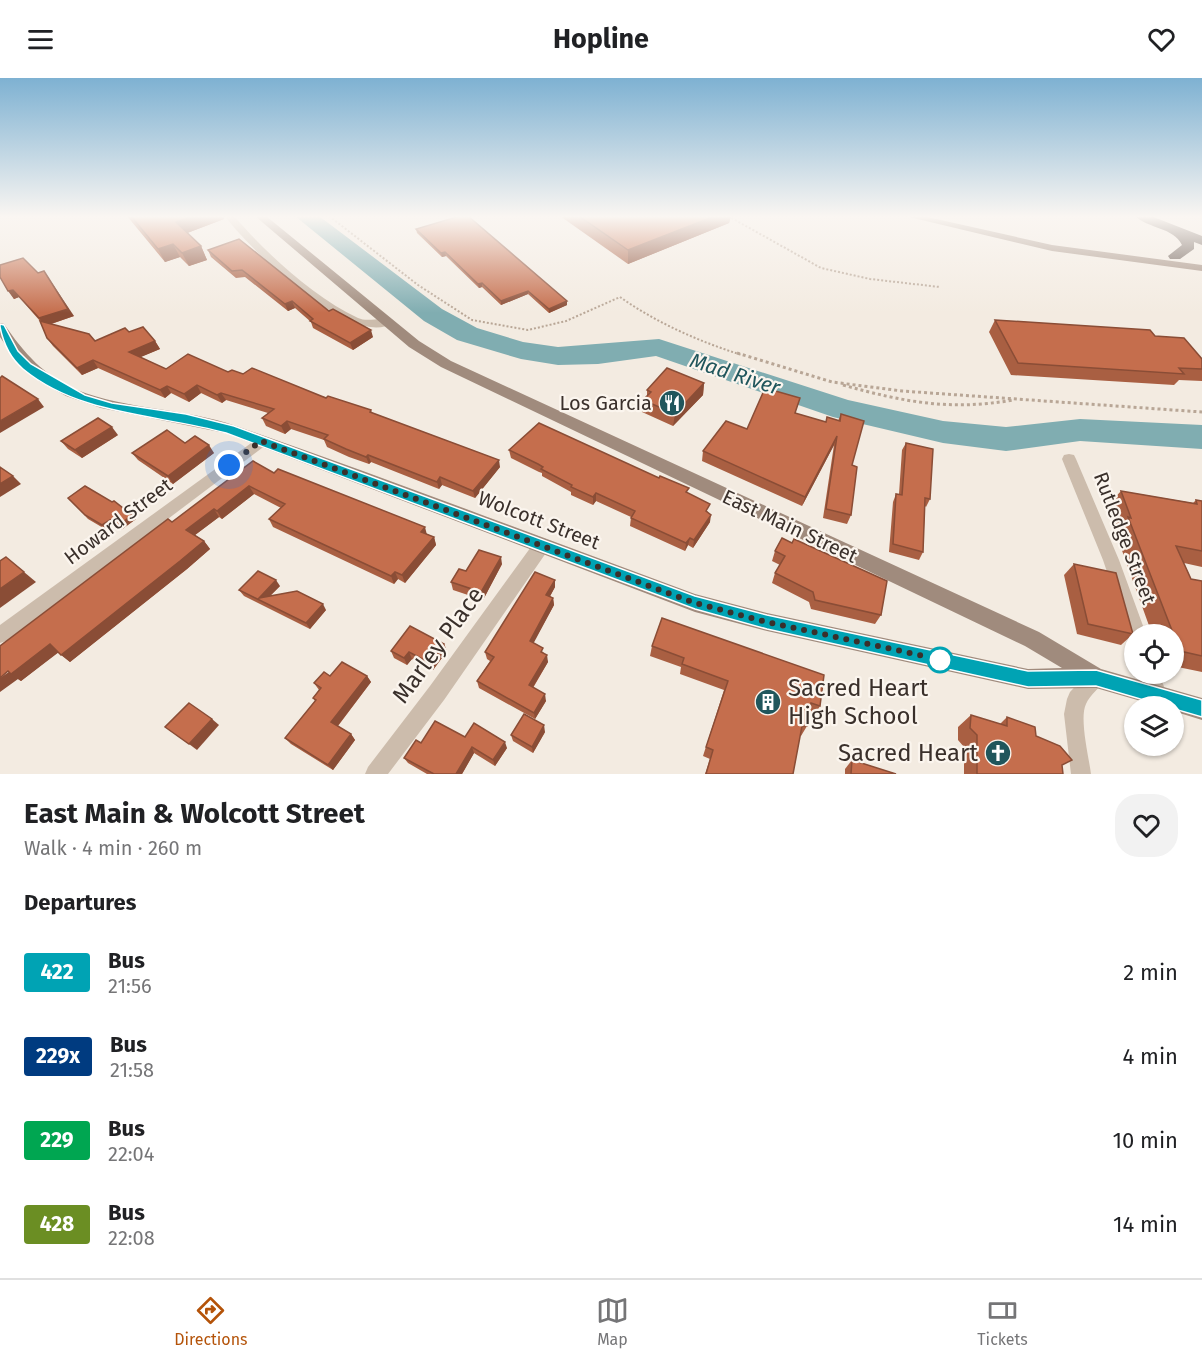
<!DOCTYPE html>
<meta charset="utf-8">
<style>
body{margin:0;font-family:"Fira Sans",sans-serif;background:#f2f2f2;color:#202124;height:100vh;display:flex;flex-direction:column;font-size:22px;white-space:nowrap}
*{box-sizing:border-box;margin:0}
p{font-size:20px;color:#757577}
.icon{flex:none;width:33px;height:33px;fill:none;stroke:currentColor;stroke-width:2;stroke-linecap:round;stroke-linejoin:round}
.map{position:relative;height:696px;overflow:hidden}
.side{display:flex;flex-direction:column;background:#fff;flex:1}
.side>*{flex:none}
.badge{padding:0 12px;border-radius:4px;font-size:21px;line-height:39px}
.tools{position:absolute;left:1124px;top:546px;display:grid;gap:12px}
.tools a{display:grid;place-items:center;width:60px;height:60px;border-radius:50%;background:#fff;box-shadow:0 2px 4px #0004;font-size:30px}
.you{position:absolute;width:30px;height:30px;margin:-15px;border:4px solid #fff;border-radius:50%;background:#1a73e8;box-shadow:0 0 0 9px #1a73e833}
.map>.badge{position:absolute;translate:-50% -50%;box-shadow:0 0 0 3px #fff}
h2{padding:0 24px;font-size:22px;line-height:54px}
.round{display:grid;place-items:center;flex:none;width:63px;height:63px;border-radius:24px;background:#f2f2f2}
.head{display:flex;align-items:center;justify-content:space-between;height:102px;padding:0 24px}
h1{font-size:28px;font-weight:700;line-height:45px}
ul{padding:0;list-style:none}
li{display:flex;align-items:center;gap:18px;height:84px;padding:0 24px}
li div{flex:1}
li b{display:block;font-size:22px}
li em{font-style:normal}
li .badge{min-width:66px;font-weight:700;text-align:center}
header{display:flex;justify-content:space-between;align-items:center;height:78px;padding:0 24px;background:#fff;font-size:27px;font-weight:700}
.tab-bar{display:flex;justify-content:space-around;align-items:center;height:84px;border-top:2px solid #e0e0e0;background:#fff;font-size:16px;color:#757577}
.tab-bar a{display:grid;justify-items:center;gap:3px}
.tab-bar .selected{color:#b45309}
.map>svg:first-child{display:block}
</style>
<header><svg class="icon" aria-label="menu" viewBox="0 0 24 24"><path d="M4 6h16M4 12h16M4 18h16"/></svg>Hopline<svg class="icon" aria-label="heart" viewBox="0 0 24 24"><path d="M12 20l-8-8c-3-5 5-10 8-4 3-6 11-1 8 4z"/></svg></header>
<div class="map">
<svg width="1202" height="696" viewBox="0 0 1202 696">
<rect width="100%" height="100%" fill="#f3ebe1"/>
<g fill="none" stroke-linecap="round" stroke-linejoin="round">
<polygon fill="#80adb1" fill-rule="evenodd" points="295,138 319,138 442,231 477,250 523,264 558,269 659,261 848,322 943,343 1006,349 1080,341 1202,347 1202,371 1080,363 1006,373 943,365 833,339 656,278 598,286 558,287 521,281 457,262 424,243"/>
<g stroke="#b8a696" stroke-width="2" stroke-dasharray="2 2" stroke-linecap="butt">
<path d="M329 138 418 207 472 242 528 252 566 243 620 219C655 244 700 264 742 277"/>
<polyline points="728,138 821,190 870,201 940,209"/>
</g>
<g stroke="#b8a696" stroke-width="3" stroke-dasharray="3 3" stroke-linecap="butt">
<polyline points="737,275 832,304 902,313 1202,334"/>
<path d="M843 307C904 324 950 333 1013 322"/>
</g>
<g fill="#ccbcac" fill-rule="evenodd">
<path d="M225 138H234C266 175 313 219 358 240 369 245 384 237 393 244 356 275 245 167 225 138Z"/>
<polygon points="261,358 268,363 266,367 6,563 0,565 0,547"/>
<polygon points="1069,376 1074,377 1076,381 1119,482 1146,556 1134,556 1134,563 1131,562 1128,556 1103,482 1062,381 1064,377"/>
<polygon points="542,460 548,462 550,467 548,472 444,622 388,696 365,696 368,689 430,608 536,462"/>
<path d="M1096 591 1103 594 1105 600C1101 610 1090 616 1086 626 1079 640 1089 680 1091 696H1071L1064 636 1067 621 1070 614 1089 594Z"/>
<polygon points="1141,596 1159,596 1167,616 1164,623 1157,625 1150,623"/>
</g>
<g fill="#a08b7d" fill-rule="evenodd">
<path d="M255 138H266L419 263 451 283 1039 554 1101 591 1202 620V642L1173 633V628H1158L1096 610 1028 611 767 553 695 534 225 355 101 330 66 318 39 303 15 281 0 259V245L4 246C24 275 44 298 77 312 128 332 184 330 236 348 390 401 542 460 695 516L767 535 1028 591 1062 590 1025 568 441 289 409 269Z"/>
<polygon points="905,138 923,138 1052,167 1202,187 1202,193 1052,173"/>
</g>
<path fill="#5b4b42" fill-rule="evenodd" d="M1135 138H1151L1202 158V167L1194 164V171L1180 181H1170L1168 178 1182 167C1173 149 1149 151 1135 138Z"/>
</g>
<g fill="#a95f42">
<polygon points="127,138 223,138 224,141 187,155 201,168 207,182 189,188 180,179 165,184"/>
<polygon points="560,138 731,138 729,145 628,186"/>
<polygon points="416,151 567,227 549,235 528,216 501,227 482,209 479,210 446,178 442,179 417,155"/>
<polygon points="208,172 329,233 373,259 353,272 313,250 311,244 295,230 288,233 245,199 236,200 211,179"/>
<polygon points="0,199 74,238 51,246 95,263 129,254 155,263 160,271 140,279 166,291 228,294 243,296 371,332 372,335 500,389 475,420 442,407 439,411 371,384 369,386 349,379 327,369 324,362 291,351 285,356 266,348 262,340 268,335 226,322 222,325 201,315 189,324 171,315 165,320 98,290 82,297 53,268 47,260 40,243 19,219 14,221"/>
<polygon points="995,242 1155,258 1202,281 1202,303 1179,302 1174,307 1011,297 989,254"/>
<polygon points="704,305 703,317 673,348 642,334 643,322 647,318 647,312"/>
<polygon points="795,335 826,344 838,343 841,336 852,387 851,437 847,446 823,440 834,367 802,428 702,383 703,373 747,351"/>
<polygon points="118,357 82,380 68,371 61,363"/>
<polygon points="185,365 214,375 173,406 138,382 132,375"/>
<polygon points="906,365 930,421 926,429 925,428 923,474 919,482 889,474 893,424 896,416 899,416 902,372"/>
<polygon points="509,372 688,415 708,434 710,444 693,470 688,467 685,473 630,448 631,439 596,423 593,427 571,417 571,414 542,398 542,395 539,394 511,380"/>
<polygon points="274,395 427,456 434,459 436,467 405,505 398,501 394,506 273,449 269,441 281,430 254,416 222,441 219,439 195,457 204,463 210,471 187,491 70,584 58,574 21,603 18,601 172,444"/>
<polygon points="1121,413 1193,425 1196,422 1202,423 1202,489 1184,485 1191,501 1202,503 1202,594 1173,588 1173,556 1152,556 1115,453 1117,450 1108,427"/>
<polygon points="68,420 132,437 136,441 121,452 113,446 105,451 88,441"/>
<polygon points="782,460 881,537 875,546 811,531 809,524 772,505 775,495 780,487 772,483 775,473"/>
<polygon points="502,486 483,522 453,512 451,504 466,493"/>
<polygon points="1074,486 1133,556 1121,567 1077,556 1064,497"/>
<polygon points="555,502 555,509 550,518 553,520 554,527 533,565 544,575 548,584 533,610 546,623 535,641 479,610 477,603 490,583 487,581 485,574"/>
<polygon points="280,508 270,518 326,532 310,551 244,518 239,512"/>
<polygon points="444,566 447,573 433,592 412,581 407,587 394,580 391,573"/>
<polygon points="652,568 820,628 814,638 809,636 807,648 801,658 800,657 793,696 705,696 710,681 703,678 724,612 680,596 681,589 650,578"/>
<polygon points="330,598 367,598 371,604 338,648 351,656 355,662 333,692 291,666 285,660 315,623 313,620 319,612 314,605"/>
<polygon points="971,637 1000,646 1007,639 1036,658 1062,689 1063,696 964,696 964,669 958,662 958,649"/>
<polygon points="545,654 533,675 513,663 511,657"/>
<polygon points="465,659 507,670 495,688 474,675 462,696 427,696 408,685 404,680 421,665"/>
<polygon points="852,682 896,696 845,696 845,691"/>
</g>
<g fill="#8a4d36">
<polygon points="193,138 223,138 224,141 182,157 176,144"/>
<polygon points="715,138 731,138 729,145 628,186 628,172"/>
<polygon points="173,166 180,179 165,184 158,171"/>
<polygon points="201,168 207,182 189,188 182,175"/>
<polygon points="445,174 446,178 442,179 441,175"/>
<polygon points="44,193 74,238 45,248 39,240"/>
<polygon points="482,205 482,209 479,210 478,206"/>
<polygon points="13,212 19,219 14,221 8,213"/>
<polygon points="528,213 528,216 501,227 501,223"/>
<polygon points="292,223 295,230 288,233 285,226"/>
<polygon points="567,223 567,227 549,235 549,231"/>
<polygon points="371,252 373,259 353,272 350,265"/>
<polygon points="155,263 160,271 134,282 129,274"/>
<polygon points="93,282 98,290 82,297 77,290"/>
<polygon points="704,305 703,317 673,348 675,336"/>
<polygon points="197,307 201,315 189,324 184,316"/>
<polygon points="167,308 171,315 165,320 160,312"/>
<polygon points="221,315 226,322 222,325 217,317"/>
<polygon points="38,321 44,329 0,355 0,343"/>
<polygon points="287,343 291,351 285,356 281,348"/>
<polygon points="112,349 118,357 82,380 75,372"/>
<polygon points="837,358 834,367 802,428 805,419"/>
<polygon points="209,367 214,375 173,406 168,398"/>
<polygon points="368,377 371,384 369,386 366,379"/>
<polygon points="499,382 500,389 475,420 473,413"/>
<polygon points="13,398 21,406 0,419 0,406"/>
<polygon points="440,399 442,407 439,411 437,404"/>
<polygon points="249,408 254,416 222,441 217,433"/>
<polygon points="596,415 596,423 593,427 593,419"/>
<polygon points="214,431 219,439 191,460 186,452"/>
<polygon points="132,437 136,441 121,452 118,448"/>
<polygon points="711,437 710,444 693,470 694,462"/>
<polygon points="110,442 113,446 105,451 102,447"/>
<polygon points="425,449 427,457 421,454"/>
<polygon points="434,459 436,467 405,505 402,497"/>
<polygon points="690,460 688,467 685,473 686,465"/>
<polygon points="204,463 210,471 187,491 70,584 61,577"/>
<polygon points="501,479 502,486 483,522 481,514"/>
<polygon points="24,494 36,504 0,530 0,511"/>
<polygon points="395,494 398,501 394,506 391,498"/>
<polygon points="276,502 280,508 264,524 259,520"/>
<polygon points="555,502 555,509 547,524 546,517"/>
<polygon points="553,520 554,527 531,570 530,563"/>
<polygon points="323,526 326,532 310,551 306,545"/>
<polygon points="50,566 59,574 21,603 18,601 0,614 0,600"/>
<polygon points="444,566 447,573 433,592 430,585"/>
<polygon points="409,574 412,581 407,587 404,580"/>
<polygon points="547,577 548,584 530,614 529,607"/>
<polygon points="367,598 371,604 336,650 331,644"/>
<polygon points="545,616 546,623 535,641 534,635"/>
<polygon points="212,641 219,647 197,672 189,666"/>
<polygon points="544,647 545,654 533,675 532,669"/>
<polygon points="351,656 355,662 333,692 328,687"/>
<polygon points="505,664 507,670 495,688 493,682"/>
<polygon points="472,669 474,675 462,696 456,696"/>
</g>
<g fill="#c56e4d" stroke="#8a4d36" stroke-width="1.5">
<polygon points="131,138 193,138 176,144 201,168 182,175 173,166 158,171"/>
<polygon points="460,138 468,138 567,223 549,231 528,213 501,223 482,205 478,206 445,174 441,175 416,151"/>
<polygon points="579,138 715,138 628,172"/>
<polygon points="239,161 329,233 333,231 371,252 350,265 310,243 313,241 292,223 285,226 242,192 232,193 208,172"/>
<polygon points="23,180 38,195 44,193 68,231 39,240 13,212 8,213 0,199 0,187"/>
<polygon points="995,242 1150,252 1155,258 1184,260 1202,281 1202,291 1179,290 1184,296 1018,285"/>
<polygon points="40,243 89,256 95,263 125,250 129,254 143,249 155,263 129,274 166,291 188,276 228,294 232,292 243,296 252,290 326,320 328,318 371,332 370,334 499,382 473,413 440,399 437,404 368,377 366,379 346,371 324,361 328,357 287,343 281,348 262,340 274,331 221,315 217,317 197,307 184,316 167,308 160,312 93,282 77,290 47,260"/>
<polygon points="667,290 704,305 675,336 643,322 651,314 647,312"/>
<polygon points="2,298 38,321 0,343 0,300"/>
<polygon points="765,310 800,320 795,335 826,344 827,339 840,343 841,336 864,343 852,387 857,389 851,437 826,431 837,358 805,419 703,373 726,343 747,351"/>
<polygon points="98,340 112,349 75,372 61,363"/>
<polygon points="539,345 659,400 660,398 689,410 686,414 710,426 706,433 711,437 694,462 690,460 686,465 631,440 635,433 596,415 593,419 571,409 572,407 541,391 543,389 538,386 509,372"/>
<polygon points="167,352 185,365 195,358 209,367 168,398 132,375"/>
<polygon points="906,365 933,371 930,421 925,420 923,474 893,466 896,416 902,417"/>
<polygon points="253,383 274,395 278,391 425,449 421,454 434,459 402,497 395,494 391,498 269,441 285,426 249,408 217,433 214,431 186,452 204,463 180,483 61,577 50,566 11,596 8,593 0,600 0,568 168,441 172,444"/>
<polygon points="0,389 13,398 0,406"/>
<polygon points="85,408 112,424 114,423 132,437 118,448 110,442 102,447 85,437 68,420"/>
<polygon points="1121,413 1197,426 1196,422 1202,423 1202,473 1176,468 1191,501 1202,503 1202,578 1180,573 1128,439 1131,440"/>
<polygon points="782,460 792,465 794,461 887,503 881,537 815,522 813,514 775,495 785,478 775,473"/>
<polygon points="479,472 501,479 481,514 451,504 459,491 466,493"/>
<polygon points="6,479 24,494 0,511 0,483"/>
<polygon points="1074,486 1116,495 1133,556 1088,546"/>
<polygon points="258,493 276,502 259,520 297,513 323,526 306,545 239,512"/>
<polygon points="535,494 555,502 546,517 553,520 530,563 543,570 541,574 547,577 529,607 545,616 534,635 477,603 494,579 485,574"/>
<polygon points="662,540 824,597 820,628 811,625 807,648 802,648 793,696 706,696 713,672 706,669 728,603 682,586 684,580 652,568"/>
<polygon points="410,548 444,566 430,585 409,574 404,580 391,573"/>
<polygon points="342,584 367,598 331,644 351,656 328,687 285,660 316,622 313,620 321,610 314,605 324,594 330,598"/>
<polygon points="189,625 212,641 189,666 165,649"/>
<polygon points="524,636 544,647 532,669 511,657"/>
<polygon points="971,637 1007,648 1007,639 1035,649 1036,658 1060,668 1072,682 1062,687 1063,696 977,696 977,657 970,650"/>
<polygon points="435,643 465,659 474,645 505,664 493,682 472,669 456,696 434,696 404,680 416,662 421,665"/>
<polygon points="852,682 896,696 851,696"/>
</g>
<linearGradient id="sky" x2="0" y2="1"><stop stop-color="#7eb1d2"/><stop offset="0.59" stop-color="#faf6f2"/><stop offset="1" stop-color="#faf6f2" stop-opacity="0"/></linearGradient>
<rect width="1202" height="235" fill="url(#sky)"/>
<path fill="#00a3b4" stroke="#fff" stroke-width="1.5" d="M0 246 4 247 18 273 31 286 85 317 112 325 186 336 234 348 695 518 767 537 1028 593 1096 592 1202 622V639L1096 608 1028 609 767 551 695 531 226 355C158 336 80 338 23 291 10 280 3 264 0 249Z"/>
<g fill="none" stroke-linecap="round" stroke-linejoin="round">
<polyline stroke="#3a302b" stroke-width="6" stroke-dasharray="0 10.8" points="229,387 261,363 695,525 767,544 947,583 940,582"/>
</g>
<defs>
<g id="restaurant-disc" transform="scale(1.35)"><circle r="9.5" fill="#20565c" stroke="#fbf5ee"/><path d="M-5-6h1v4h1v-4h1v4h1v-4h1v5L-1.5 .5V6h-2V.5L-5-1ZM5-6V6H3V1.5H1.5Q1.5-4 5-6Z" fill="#fff"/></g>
<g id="building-disc" transform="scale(1.35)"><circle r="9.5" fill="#20565c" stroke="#fbf5ee"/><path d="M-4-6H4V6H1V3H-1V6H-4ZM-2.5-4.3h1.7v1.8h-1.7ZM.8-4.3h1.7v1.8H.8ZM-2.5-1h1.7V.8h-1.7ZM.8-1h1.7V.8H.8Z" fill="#fff"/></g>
<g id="church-disc" transform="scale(1.35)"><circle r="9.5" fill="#20565c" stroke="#fbf5ee"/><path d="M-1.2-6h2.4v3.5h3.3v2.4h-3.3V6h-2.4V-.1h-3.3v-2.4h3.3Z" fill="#fff"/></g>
</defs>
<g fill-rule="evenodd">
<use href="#restaurant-disc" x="672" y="325"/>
<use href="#building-disc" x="768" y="624"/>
<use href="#church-disc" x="998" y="675"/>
</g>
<circle fill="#fff" stroke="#00a3b4" stroke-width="3" cx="940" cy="582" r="12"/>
<g text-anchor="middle" stroke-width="4.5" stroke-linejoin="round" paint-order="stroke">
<g font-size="20" fill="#3a302b" stroke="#fbf5ee" text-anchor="end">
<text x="652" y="332">Los Garcia</text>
</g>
<g font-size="20" fill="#3a302b" stroke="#fbf5ee">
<text transform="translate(539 442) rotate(21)" y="7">Wolcott Street</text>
<text transform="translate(118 443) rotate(-37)" y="7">Howard Street</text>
<text transform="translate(790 448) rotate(25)" y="7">East Main Street</text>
<text transform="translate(1125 460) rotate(69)" y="7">Rutledge Street</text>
</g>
<g font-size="21" font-style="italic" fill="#20565c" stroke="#fbf5ee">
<text transform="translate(735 296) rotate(18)" y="7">Mad River</text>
</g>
<g font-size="24" fill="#3a302b" stroke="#fbf5ee">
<text transform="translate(438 567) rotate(-54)" y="8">Marley Place</text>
</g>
<g font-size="24" fill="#3a302b" stroke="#fbf5ee" text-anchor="start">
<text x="788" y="618">Sacred Heart<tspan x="788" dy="28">High School</tspan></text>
<text x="978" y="683" text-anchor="end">Sacred Heart</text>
</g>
</g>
</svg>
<div class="tools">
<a><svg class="icon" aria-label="locate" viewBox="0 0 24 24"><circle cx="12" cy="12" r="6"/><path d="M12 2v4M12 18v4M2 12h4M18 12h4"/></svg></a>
<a><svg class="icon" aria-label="layers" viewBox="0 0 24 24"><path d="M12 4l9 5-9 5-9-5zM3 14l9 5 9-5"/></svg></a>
</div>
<div class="you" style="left:229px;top:387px"></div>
</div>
<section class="side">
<div class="head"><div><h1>East Main &amp; Wolcott Street</h1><p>Walk · 4 min · 260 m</p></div><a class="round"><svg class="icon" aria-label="heart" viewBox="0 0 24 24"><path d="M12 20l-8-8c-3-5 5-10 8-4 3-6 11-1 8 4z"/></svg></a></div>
<h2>Departures</h2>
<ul>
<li><span class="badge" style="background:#00a3b4;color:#fff">422</span><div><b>Bus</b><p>21:56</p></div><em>2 min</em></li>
<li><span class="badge" style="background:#003b80;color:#fff">229x</span><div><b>Bus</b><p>21:58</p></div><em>4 min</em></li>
<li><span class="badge" style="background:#00a651;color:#fff">229</span><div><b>Bus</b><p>22:04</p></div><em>10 min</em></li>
<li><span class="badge" style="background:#6b8e23;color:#fff">428</span><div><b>Bus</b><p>22:08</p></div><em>14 min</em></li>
</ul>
</section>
<nav class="tab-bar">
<a class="selected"><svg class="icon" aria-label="directions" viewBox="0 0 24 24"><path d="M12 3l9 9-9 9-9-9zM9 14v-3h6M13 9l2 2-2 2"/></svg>Directions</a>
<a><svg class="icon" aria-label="map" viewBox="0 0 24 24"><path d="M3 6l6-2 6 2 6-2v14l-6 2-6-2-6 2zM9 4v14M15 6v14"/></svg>Map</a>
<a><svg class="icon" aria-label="tickets" viewBox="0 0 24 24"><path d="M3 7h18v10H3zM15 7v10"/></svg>Tickets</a>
</nav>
